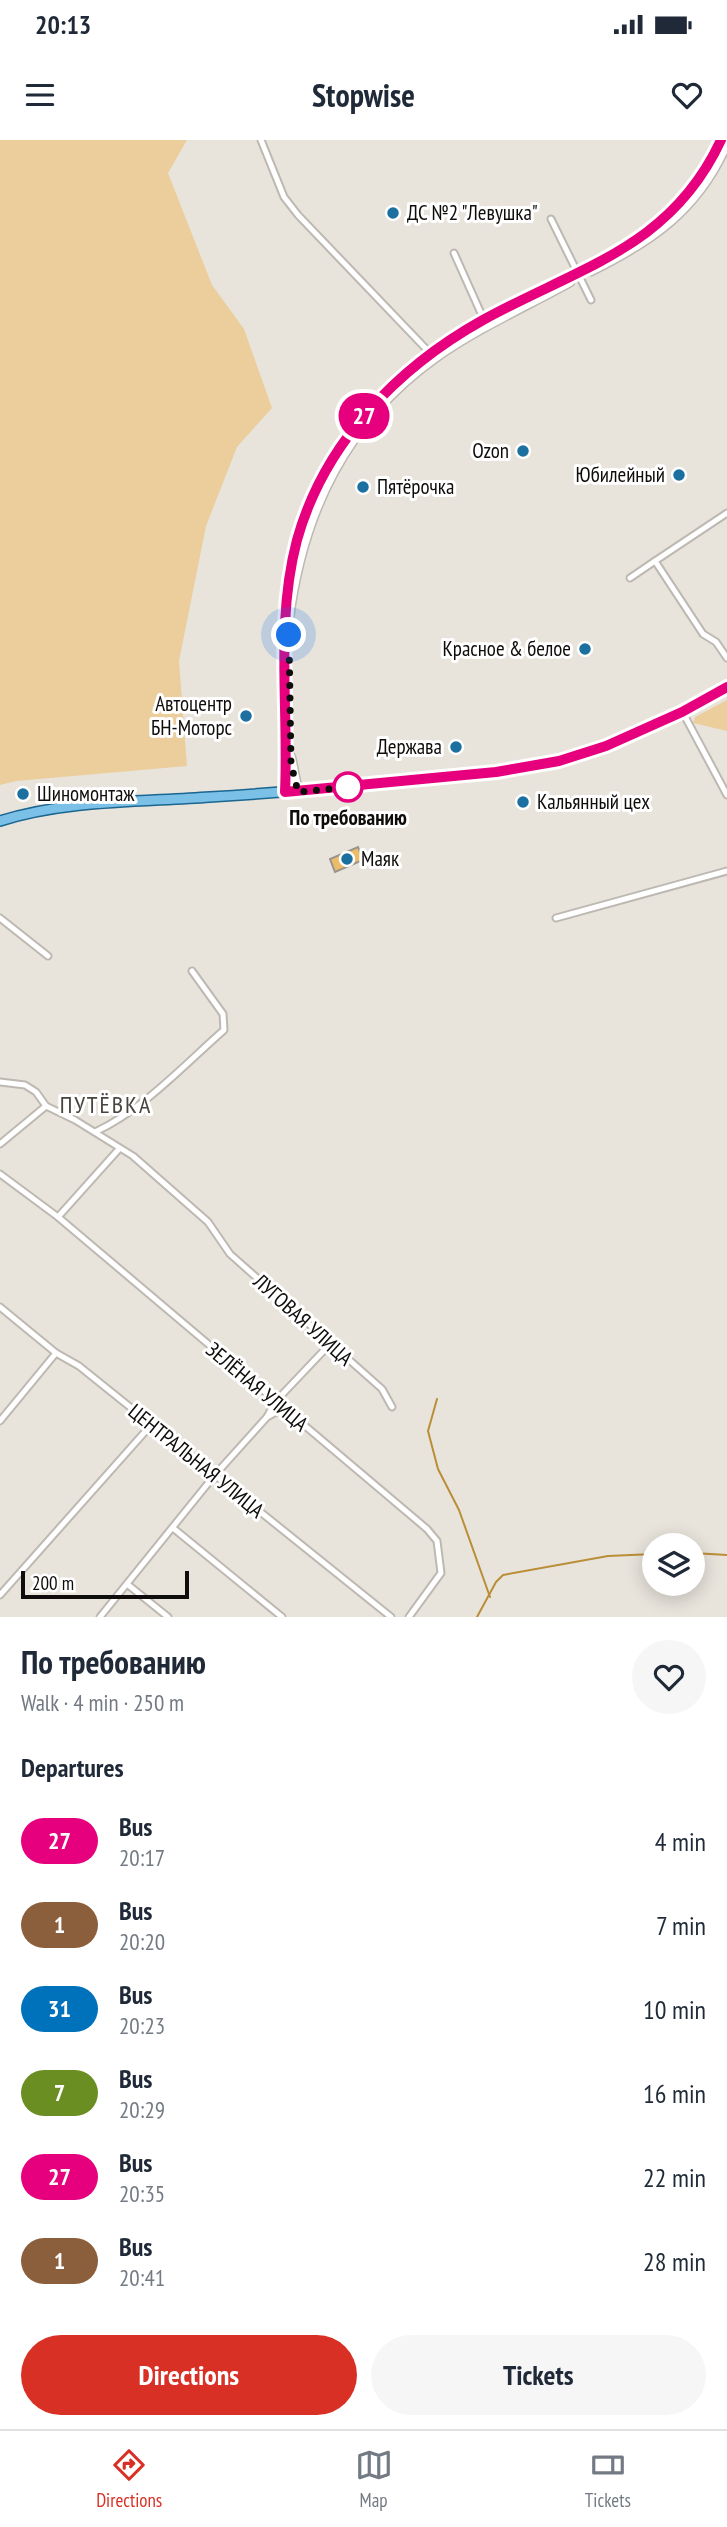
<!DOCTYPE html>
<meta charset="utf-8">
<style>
body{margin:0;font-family:"PT Sans Narrow",sans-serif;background:#f6f6f7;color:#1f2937;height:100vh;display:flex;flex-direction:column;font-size:26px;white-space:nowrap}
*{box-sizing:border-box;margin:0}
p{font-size:23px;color:#747a83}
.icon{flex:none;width:38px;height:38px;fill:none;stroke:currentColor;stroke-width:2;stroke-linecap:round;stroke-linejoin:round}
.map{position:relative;height:1477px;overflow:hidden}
.drawer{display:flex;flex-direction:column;background:#fff;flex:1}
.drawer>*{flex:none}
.badge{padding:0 14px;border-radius:23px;font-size:24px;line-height:46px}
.fabs{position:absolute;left:642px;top:1393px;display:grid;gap:14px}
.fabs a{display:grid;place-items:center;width:63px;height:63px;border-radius:50%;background:#fff;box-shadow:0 4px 18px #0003;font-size:35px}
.scale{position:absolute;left:21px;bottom:18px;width:168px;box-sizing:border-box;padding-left:7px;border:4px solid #0f0d0b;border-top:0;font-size:19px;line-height:24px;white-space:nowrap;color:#0f0d0b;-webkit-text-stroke:5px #fff;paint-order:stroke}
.you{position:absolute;width:35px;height:35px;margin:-18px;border:5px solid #fff;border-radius:50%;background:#1a73e8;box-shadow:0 0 0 10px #1a73e833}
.map>.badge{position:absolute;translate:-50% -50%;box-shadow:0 0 0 4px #fff}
h2{padding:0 21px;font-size:26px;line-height:63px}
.round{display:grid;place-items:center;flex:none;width:74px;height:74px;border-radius:37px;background:#f6f6f7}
.summary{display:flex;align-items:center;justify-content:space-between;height:119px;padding:0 21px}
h1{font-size:33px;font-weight:700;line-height:52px}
.button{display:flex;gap:14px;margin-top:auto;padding:14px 21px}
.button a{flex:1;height:80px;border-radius:42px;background:#d93025;color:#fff;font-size:28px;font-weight:700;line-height:80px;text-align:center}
.button a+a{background:#f6f6f7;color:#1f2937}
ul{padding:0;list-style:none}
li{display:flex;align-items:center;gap:21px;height:84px;padding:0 21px}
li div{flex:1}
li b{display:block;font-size:26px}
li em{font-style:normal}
li .badge{min-width:77px;font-weight:700;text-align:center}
.status{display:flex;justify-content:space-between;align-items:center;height:49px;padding:0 35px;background:#fff;direction:ltr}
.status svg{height:19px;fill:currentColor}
header{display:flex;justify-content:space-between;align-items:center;height:91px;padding:0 21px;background:#fff;font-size:32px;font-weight:700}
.menu{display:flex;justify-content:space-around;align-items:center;height:98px;border-top:2px solid #e0e1e3;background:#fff;font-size:19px;color:#747a83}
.menu a{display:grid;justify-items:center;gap:4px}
.menu .current{color:#d93025}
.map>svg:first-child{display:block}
</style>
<div class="status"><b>20:13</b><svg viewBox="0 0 49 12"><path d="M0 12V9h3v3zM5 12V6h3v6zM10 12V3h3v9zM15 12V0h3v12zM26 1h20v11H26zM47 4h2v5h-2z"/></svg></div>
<header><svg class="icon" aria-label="menu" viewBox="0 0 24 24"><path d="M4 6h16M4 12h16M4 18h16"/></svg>Stopwise<svg class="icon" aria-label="heart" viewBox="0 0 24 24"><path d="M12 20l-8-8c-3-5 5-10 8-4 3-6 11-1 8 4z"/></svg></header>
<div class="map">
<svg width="727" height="1477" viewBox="0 0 727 1477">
<rect width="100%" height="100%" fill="#e8e4dc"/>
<g fill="#ebce9c">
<polygon points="0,0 187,0 168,33 212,145 244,189 272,268 237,307 206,386 179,521 187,626 16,641 0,645"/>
<polygon points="727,560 727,591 693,583 695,577"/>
</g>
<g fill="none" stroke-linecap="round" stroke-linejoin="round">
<g stroke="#ba8e37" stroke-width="2">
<polyline points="437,1259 428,1291 438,1329 459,1370 490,1457"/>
<polyline points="693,1413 727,1415"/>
<polyline points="477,1477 496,1442 503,1435 608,1416 654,1414"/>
</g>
</g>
<polygon fill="#ebbd69" stroke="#99948d" stroke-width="2" points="358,707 363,720 335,732 330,719"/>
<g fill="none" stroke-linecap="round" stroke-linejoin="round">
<g stroke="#bdb8b1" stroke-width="9">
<g id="minor">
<polyline points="261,0 284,57 298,75 430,213"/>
<polyline points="551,79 591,160"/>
<polyline points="454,113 484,180"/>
<polyline points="727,373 655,421 703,494 716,502 727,518"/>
<polyline points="630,438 655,421"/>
<polyline points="682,571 727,655"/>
<polyline points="0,778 48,816"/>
<polyline points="556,778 727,731"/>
<polyline points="0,942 25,945 36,952 46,966 75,980 133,1016 208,1082 230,1114 382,1249 392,1267"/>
<path d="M95 992C143 970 184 925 224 890L223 874 192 831"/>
<polyline points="0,1004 46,966"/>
<polyline points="0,1034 58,1077 427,1389 437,1401 441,1433 409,1477"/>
<polyline points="58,1077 119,1009"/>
<polyline points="0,1167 56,1213 79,1226 391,1477"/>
<polyline points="267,1277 275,1262 330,1204"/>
<polyline points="0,1281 56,1213"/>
<polyline points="173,1388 282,1477"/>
<polyline points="127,1444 168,1477"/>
<polyline points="0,1455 151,1285"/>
<polyline points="100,1477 214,1336 267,1277 283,1268"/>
</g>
</g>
<g stroke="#bdb8b1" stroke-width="11">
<g id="secondary">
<path d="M591 131C652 101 699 69 727 3"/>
<path d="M289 478C303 371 346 282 435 218 477 188 525 167 570 142"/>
<polyline points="291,617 298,652"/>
<path d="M285 652C289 568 274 483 297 400 324 303 397 228 483 180 544 147 631 117 679 67 697 47 710 24 721 0"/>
</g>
</g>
<g stroke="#1b6690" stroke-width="12">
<path id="primary" d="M0 681C66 660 142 662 210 657 277 653 344 647 411 640 476 634 541 629 603 607 646 592 687 569 727 547"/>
</g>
<use href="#minor" stroke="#fff" stroke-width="5"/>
<use href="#secondary" stroke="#fff" stroke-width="8"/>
<use href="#primary" stroke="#7ac0e7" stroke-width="9"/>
</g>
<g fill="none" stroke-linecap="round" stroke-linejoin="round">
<g stroke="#fff" stroke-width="16">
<path id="line" d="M721 0C671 108 579 127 483 180 397 228 324 303 297 400 275 483 289 568 285 652L496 632 559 621 606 606 682 572 727 547"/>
</g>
<use href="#line" stroke="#e6007e" stroke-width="10"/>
<polyline stroke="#0f0d0b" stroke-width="7" stroke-dasharray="0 12.6" points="289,495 291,624 298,652 348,647"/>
</g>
<g fill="#1c70a0" stroke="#fff" stroke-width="2.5">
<circle cx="393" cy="73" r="7"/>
<circle cx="523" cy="311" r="7"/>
<circle cx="679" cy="335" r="7"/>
<circle cx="363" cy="347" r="7"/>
<circle cx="585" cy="509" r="7"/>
<circle cx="246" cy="576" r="7"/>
<circle cx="456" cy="607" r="7"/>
<circle cx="23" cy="654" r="7"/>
<circle cx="523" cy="662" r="7"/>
<circle cx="347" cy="719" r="7"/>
</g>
<circle fill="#fff" stroke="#e6007e" stroke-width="3.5" cx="348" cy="647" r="14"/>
<g text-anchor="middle" stroke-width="6" stroke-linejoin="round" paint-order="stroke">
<g font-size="21" fill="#0f0d0b" stroke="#fff" text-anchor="start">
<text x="407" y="80">ДС №2 "Левушка"</text>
<text x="509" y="318" text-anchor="end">Ozon</text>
<text x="665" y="342" text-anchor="end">Юбилейный</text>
<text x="377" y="354">Пятёрочка</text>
<text x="571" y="516" text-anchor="end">Красное &amp; белое</text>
<text x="232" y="571" text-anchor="end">Автоцентр<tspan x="232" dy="24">БН-Моторс</tspan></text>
<text x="442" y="614" text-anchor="end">Держава</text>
<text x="37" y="661">Шиномонтаж</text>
<text x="537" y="669">Кальянный цех</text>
<text x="361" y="726">Маяк</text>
</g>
<g font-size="21" font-weight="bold" fill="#0f0d0b" stroke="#fff">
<text x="348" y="685">По требованию</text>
</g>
<g font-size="21" fill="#0f0d0b" stroke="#fff">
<text transform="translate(303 1180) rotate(42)" y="7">ЛУГОВАЯ УЛИЦА</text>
<text transform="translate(257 1247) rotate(40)" y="7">ЗЕЛЁНАЯ УЛИЦА</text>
<text transform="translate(196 1321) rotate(39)" y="7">ЦЕНТРАЛЬНАЯ УЛИЦА</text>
</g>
<g font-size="24" letter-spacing="2" fill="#48443e" stroke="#fff">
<text x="106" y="973">ПУТЁВКА</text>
</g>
</g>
</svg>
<div class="fabs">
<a><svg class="icon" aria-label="layers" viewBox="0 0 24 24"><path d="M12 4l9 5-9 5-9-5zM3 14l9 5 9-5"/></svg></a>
</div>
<div class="scale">200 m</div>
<div class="you" style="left:289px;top:495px"></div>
<b class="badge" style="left:364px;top:276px;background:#e6007e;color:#fff">27</b>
</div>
<section class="drawer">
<div class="summary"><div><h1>По требованию</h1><p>Walk · 4 min · 250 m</p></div><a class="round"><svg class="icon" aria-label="heart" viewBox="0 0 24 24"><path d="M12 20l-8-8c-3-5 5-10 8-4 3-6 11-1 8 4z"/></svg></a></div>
<h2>Departures</h2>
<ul>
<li><span class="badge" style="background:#e6007e;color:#fff">27</span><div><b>Bus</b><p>20:17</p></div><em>4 min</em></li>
<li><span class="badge" style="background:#8b5e3c;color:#fff">1</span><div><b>Bus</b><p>20:20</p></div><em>7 min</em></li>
<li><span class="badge" style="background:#0072bc;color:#fff">31</span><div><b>Bus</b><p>20:23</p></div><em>10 min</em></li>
<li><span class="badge" style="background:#6b8e23;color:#fff">7</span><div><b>Bus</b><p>20:29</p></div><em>16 min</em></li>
<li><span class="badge" style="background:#e6007e;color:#fff">27</span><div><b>Bus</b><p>20:35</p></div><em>22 min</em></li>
<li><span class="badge" style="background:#8b5e3c;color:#fff">1</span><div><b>Bus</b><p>20:41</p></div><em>28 min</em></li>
</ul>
<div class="button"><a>Directions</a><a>Tickets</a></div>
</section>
<nav class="menu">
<a class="current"><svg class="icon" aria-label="directions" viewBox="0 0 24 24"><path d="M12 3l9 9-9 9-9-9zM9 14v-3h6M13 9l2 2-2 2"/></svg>Directions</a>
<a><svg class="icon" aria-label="map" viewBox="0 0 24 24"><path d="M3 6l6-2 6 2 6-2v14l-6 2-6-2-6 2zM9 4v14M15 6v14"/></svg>Map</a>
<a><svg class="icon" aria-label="tickets" viewBox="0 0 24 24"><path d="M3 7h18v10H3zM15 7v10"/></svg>Tickets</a>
</nav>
